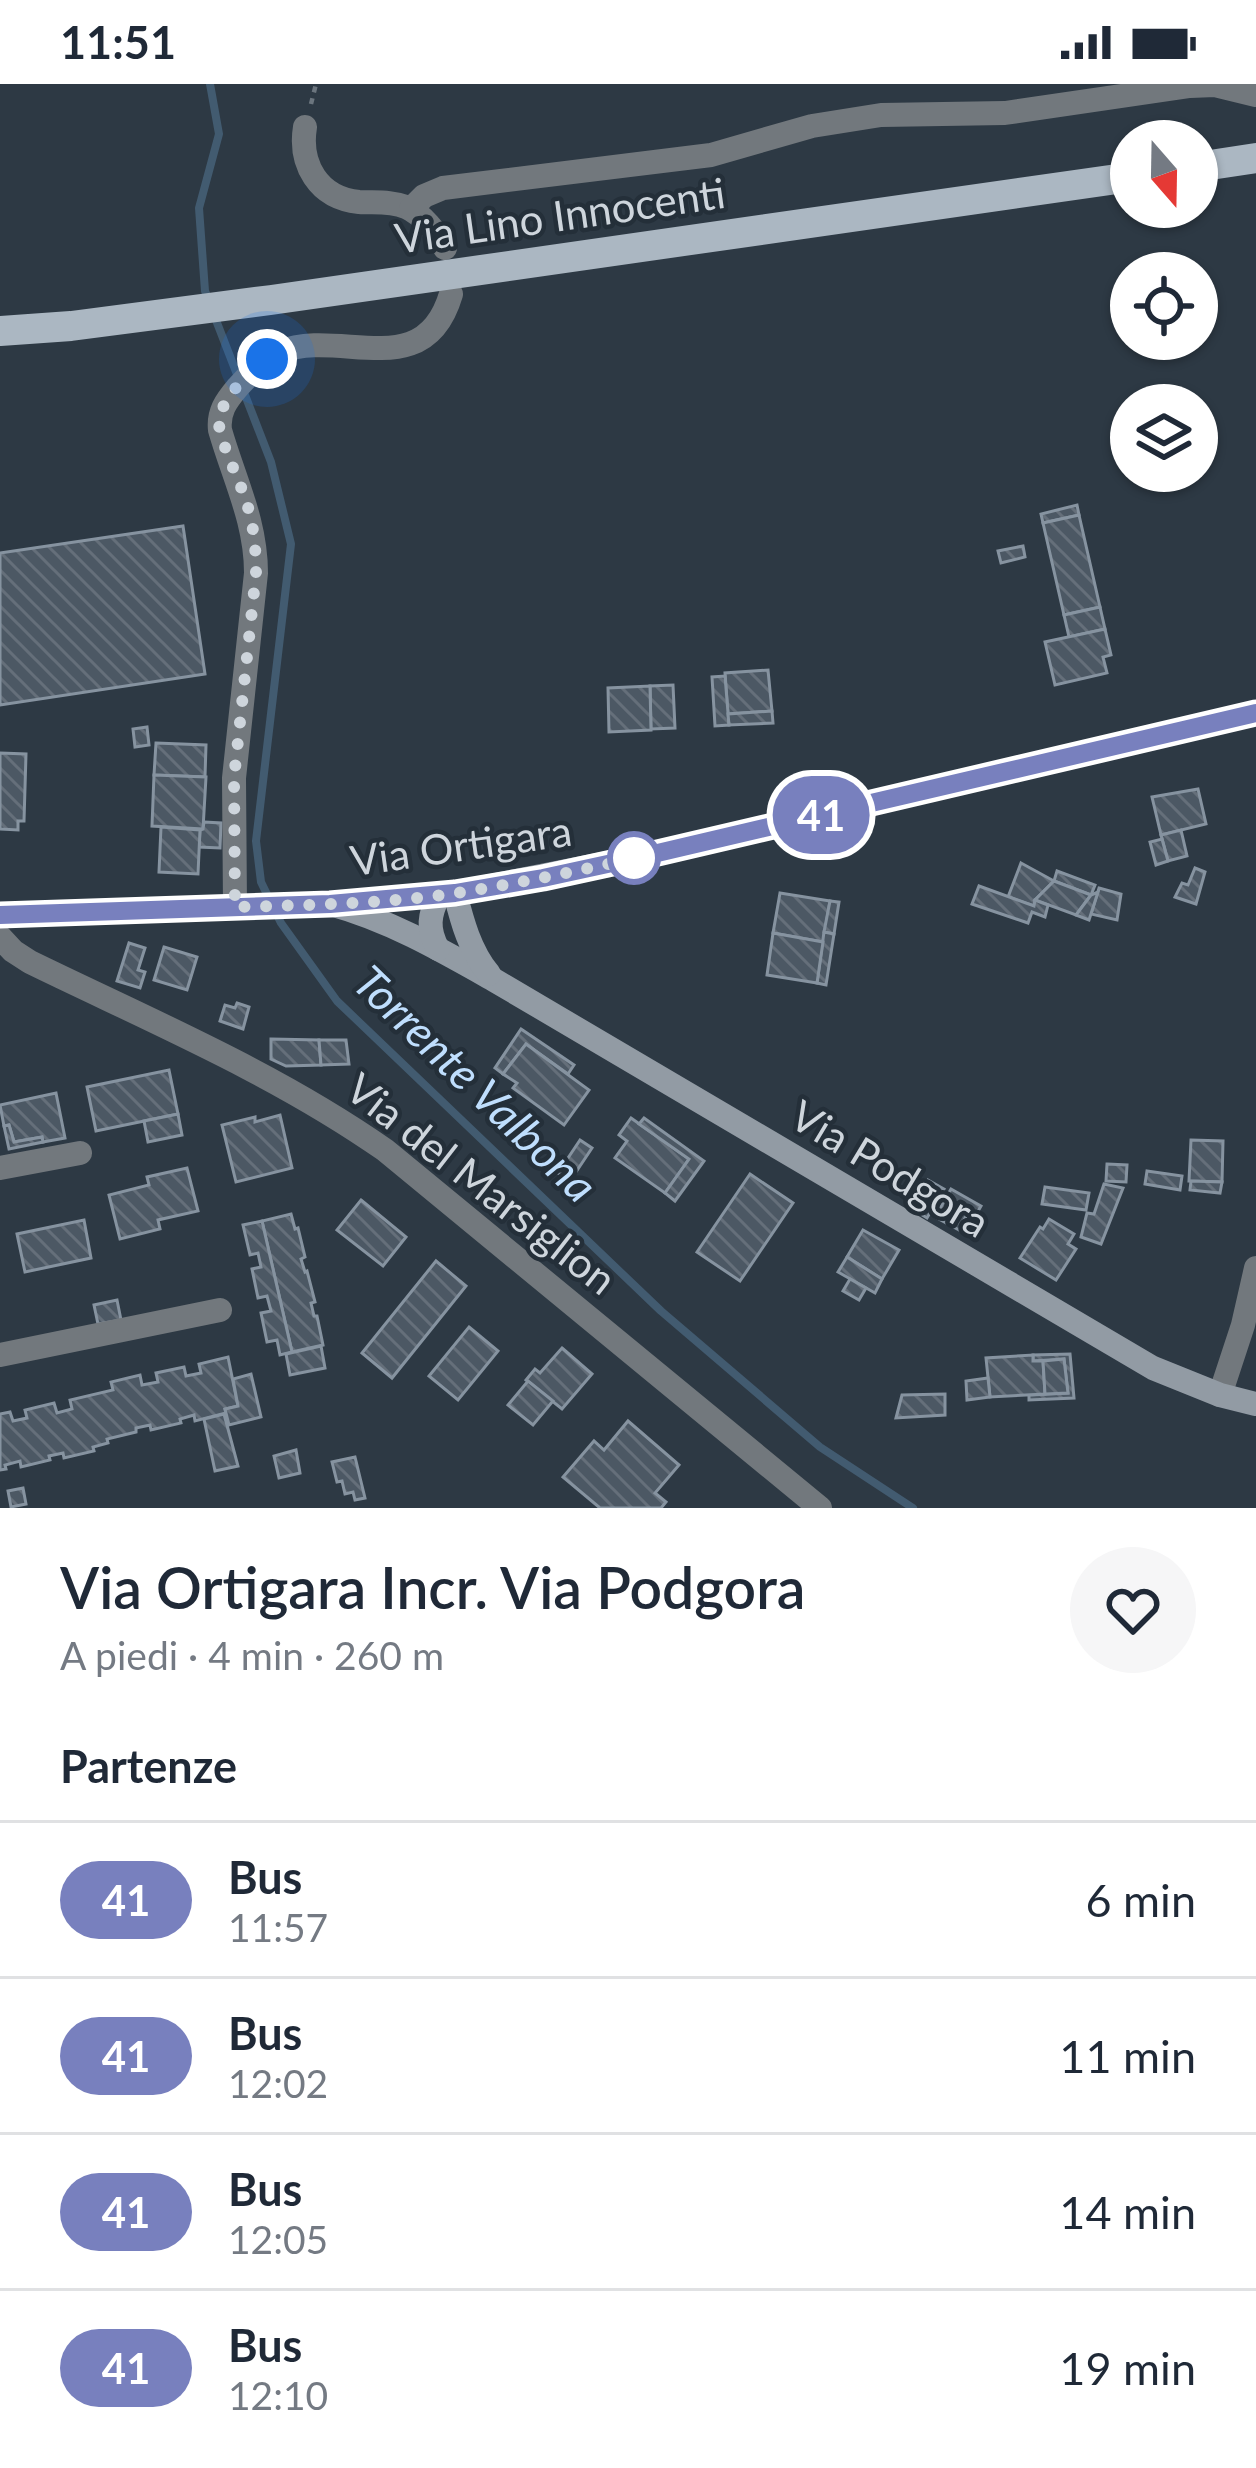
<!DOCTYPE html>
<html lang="it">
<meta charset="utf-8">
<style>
body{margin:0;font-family:Lato,sans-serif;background:#f6f6f7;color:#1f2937;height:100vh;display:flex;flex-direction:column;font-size:45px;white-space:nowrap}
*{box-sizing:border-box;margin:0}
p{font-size:39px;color:#747a83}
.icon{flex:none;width:66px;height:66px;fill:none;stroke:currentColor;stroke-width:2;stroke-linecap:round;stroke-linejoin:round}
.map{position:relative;height:1424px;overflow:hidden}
.side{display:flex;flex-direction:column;background:#fff;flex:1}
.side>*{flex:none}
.badge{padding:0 24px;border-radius:39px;font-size:42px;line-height:78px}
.needle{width:78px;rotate:160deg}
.controls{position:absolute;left:1110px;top:36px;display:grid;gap:24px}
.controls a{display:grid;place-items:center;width:108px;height:108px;border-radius:50%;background:#fff;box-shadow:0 3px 9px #0004;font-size:60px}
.you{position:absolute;width:60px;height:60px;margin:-30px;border:9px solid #fff;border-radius:50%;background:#1a73e8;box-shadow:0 0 0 18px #1a73e833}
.map>.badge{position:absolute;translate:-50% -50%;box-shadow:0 0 0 6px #fff}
h2{padding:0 60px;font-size:45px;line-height:108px}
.round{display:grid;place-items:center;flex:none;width:126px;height:126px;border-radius:63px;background:#f6f6f7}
.head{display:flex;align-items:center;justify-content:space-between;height:204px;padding:0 60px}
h1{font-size:57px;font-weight:600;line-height:90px}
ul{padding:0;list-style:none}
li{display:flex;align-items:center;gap:36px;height:156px;padding:0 60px;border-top:3px solid #e0e1e3}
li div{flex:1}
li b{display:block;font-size:45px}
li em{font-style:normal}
li .badge{min-width:132px;font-weight:700;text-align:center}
.status{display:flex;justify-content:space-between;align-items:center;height:84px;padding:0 60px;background:#fff;direction:ltr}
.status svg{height:33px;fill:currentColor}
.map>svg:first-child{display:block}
</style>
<div class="status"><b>11:51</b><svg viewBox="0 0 49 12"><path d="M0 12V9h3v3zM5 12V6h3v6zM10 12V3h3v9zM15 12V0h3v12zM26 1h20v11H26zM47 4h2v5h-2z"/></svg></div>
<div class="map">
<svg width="1256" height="1424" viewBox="0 0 1256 1424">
<defs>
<pattern id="building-back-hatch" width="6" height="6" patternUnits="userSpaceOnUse" patternTransform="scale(3)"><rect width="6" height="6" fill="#4c5864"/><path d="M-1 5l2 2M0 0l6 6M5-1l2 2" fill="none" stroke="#656f7a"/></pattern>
</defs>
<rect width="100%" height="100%" fill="#2d3944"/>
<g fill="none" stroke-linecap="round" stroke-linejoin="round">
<g stroke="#425b70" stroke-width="8">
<polyline points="209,217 205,207 199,124 219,50 210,0"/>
<polyline points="214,231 271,378 291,460 256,757 261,798 281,839 337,917 661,1227 820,1363 913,1424"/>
</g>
</g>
<g fill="url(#building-back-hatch)" stroke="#8693a0" stroke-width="3">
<polygon points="1077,421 1079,431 1043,439 1041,430"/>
<polygon points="1079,431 1100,523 1064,531 1043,439"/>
<polygon points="183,442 205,590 0,621 0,469"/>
<polygon points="1023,462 1025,473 1001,479 998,467"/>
<polygon points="1100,523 1105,545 1069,553 1064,531"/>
<polygon points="1105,545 1111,571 1103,573 1107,589 1055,601 1045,558"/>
<polygon points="768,586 772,627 728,630 725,589"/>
<polygon points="725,592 729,641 715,642 712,593"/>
<polygon points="673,601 675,644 651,645 650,602"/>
<polygon points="650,602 651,646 609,648 608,604"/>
<polygon points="772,627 773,639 729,641 728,630"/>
<polygon points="147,643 149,661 135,663 133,645"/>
<polygon points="156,659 206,661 205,693 154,691"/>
<polygon points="0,669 26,670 24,737 18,737 18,746 0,745"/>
<polygon points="154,691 206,693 203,745 152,742"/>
<polygon points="1198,705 1206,740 1161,751 1152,713"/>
<polygon points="204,738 221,739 220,764 199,763 200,746 203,745"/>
<polygon points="161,743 200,746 198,790 159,788"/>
<polygon points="1181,746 1187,772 1168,777 1161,751"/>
<polygon points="1162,755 1168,777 1156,781 1150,758"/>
<polygon points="1021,779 1054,797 1035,816 1034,822 1008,813"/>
<polygon points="1195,784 1205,788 1196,820 1175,813 1182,799 1188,801"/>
<polygon points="1057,787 1095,801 1091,811 1054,797"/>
<polygon points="1054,797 1091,811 1076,831 1035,816"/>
<polygon points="979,802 1034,822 1035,816 1048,821 1045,833 1032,828 1028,839 972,820"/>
<polygon points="1099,804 1121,810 1117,836 1091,830"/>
<polygon points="1098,808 1089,836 1076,831 1091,811"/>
<polygon points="780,809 830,817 823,858 773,849"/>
<polygon points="830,817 839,818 834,850 824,848"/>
<polygon points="824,848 834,850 826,901 817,899"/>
<polygon points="773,849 823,858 817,899 767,891"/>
<polygon points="129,859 145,864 138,886 145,888 140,904 117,897"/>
<polygon points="164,863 197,873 187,906 154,896"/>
<polygon points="237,919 249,923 243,945 220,937 225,921 235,924"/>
<polygon points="521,945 574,981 568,990 526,960 503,990 495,984"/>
<polygon points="271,955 319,956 321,981 286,982 271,975"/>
<polygon points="319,956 346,956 349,980 321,981"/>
<polygon points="526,960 589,1006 564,1041 513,1004 517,999 503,990"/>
<polygon points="169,986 178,1030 96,1047 87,1003"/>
<polygon points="56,1009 65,1054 43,1058 42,1053 14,1058 9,1041 4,1042 0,1021"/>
<polygon points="178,1030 182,1051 148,1058 144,1037"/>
<polygon points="280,1031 292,1084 236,1098 222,1041 255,1033 255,1038"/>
<polygon points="631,1034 689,1075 665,1109 615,1074 627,1057 619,1051"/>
<polygon points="644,1034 704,1077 675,1117 665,1109 689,1075 639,1040"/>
<polygon points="9,1041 14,1058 42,1053 43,1058 9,1065 4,1042"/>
<polygon points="580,1056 592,1064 570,1097 558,1089"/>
<polygon points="1191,1056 1223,1057 1222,1098 1189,1097"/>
<polygon points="1107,1080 1127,1081 1126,1098 1106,1097"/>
<polygon points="187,1084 198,1127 158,1136 160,1145 120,1155 109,1111 149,1101 147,1093"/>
<polygon points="1147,1087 1182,1092 1180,1106 1145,1100"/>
<polygon points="750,1090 793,1119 740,1197 697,1168"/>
<polygon points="928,1096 944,1105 927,1134 911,1124"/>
<polygon points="1191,1097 1222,1098 1220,1109 1190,1106"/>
<polygon points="1104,1100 1123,1104 1101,1160 1081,1153 1087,1129 1094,1130"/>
<polygon points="1045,1103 1089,1109 1086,1126 1042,1120"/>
<polygon points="951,1105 981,1122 973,1136 966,1132 959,1146 935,1133"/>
<polygon points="361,1116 406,1153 383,1182 337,1146"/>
<polygon points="291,1130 295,1145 298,1144 305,1173 301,1175 305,1188 307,1187 315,1218 311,1219 314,1232 317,1232 323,1261 292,1268 262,1137"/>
<polygon points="1049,1135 1074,1150 1068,1160 1076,1165 1056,1196 1020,1174 1040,1143 1043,1145"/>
<polygon points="84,1136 91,1174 25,1188 17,1150"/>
<polygon points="262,1137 292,1268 280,1271 277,1256 267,1258 261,1229 271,1227 267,1212 258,1214 252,1185 261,1183 258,1169 250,1171 243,1141"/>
<polygon points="863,1146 899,1166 882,1195 847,1173"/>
<polygon points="847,1173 882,1195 875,1209 838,1188"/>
<polygon points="436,1177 466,1202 392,1294 362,1269"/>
<polygon points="850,1195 866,1204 859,1216 843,1207"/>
<polygon points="117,1216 121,1236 98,1240 94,1221"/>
<polygon points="469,1243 498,1267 458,1316 429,1292"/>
<polygon points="321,1262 325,1284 290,1291 286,1270"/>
<polygon points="562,1264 592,1290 562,1325 526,1296 535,1285 540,1289"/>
<polygon points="1070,1270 1074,1314 1029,1316 1029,1311 1068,1309 1064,1275 1033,1277 1033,1271"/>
<polygon points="1033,1271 1033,1277 1043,1277 1045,1310 990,1313 986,1274"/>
<polygon points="228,1273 238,1322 225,1325 226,1329 195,1337 194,1331 180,1335 181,1339 151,1346 150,1341 136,1344 136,1348 107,1355 108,1359 93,1363 94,1367 64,1374 63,1369 49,1372 50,1376 21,1383 20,1377 5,1381 6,1385 0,1386 0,1330 10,1328 13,1337 27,1334 25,1326 54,1319 57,1329 72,1325 70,1316 113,1306 111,1298 140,1291 142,1301 158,1298 156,1289 184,1283 186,1292 201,1289 199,1280"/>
<polygon points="1064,1275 1068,1309 1045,1310 1043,1277"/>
<polygon points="251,1290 261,1333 229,1341 225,1325 238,1322 233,1295"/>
<polygon points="988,1294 990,1313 967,1316 966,1297"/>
<polygon points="528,1297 553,1317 533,1341 508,1321"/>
<polygon points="945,1310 945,1331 896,1334 902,1311"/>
<polygon points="224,1330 238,1382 215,1387 204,1335"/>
<polygon points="628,1337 679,1381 655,1409 666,1418 661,1424 600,1424 563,1393 594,1357 604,1366"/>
<polygon points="296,1366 300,1389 279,1394 274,1372"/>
<polygon points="355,1373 365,1414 355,1416 353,1408 345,1410 342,1397 337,1398 332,1378"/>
<polygon points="23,1404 26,1420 11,1423 8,1407"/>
</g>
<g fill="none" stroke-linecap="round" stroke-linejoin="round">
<polyline stroke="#6b757e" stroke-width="4.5" stroke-dasharray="6 6" stroke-linecap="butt" points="311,20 316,0"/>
<g stroke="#72787d" stroke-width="24">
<path d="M305 43C299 80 318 114 359 118 375 119 391 117 406 123 422 130 437 149 445 164"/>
<polyline points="411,125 424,112 443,104 711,71 812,42 881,31 1005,29 1190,2 1215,1 1256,11"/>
<path d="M235 823 234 694 256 489C256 437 234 395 220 346 218 328 226 317 237 304 250 290 262 276 280 268 340 243 424 302 451 210"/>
<polyline points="0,1084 80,1069"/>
<polyline points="0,1271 220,1226"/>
<polyline points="1220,1311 1243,1241 1256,1184"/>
</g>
<g stroke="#72787d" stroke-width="24">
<polyline points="0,831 330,820 455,809"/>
<path d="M0 853 13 867 30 878C151 937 275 989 385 1066L820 1424"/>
</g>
<g stroke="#929ba4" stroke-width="24">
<path d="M330 820C389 836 441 866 494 896L1153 1284 1220 1311 1256 1320"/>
<path d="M438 865C427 845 429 831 439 811"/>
<path d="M489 890C470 867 462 837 455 809L648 771 1256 629"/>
</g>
<g stroke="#abb7c2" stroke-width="30">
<polyline points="1197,83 1256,74"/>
<polyline points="0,247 71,242 271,216 1131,93"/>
</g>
</g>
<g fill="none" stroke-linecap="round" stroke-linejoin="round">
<g stroke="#fff" stroke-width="27">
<polyline id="line" points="0,831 330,820 455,809 543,794 649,771 1256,629"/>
</g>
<use href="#line" stroke="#7880be" stroke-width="18"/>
<path stroke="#ced5dc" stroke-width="12" stroke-dasharray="0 21.6" d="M267 275C247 289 226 311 218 335 222 365 238 391 247 420 254 443 256 466 256 489L234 694 235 823C309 821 384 820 457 809 522 799 585 785 649 771L634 774"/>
</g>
<circle fill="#fff" stroke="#7880be" stroke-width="6" cx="634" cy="774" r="24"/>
<g text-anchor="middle" stroke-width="9" stroke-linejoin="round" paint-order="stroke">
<g font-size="42" fill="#ced5dc" stroke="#242f39">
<text transform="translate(560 132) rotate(-8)" y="15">Via Lino Innocenti</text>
<text transform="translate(461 762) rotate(-8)" y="15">Via Ortigara</text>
<text transform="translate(890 1085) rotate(31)" y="15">Via Podgora</text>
<text transform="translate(481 1100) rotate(38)" y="15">Via del Marsiglion</text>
</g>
<g font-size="45" font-style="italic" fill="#bfdefd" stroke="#242f39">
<text transform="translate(475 1000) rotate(44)" y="16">Torrente Valbona</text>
</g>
</g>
</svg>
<div class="controls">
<a><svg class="needle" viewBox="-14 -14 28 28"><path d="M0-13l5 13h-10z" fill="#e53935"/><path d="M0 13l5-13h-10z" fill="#747a83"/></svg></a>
<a><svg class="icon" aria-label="locate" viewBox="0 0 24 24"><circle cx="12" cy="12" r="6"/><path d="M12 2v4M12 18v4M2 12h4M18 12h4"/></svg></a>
<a><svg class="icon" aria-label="layers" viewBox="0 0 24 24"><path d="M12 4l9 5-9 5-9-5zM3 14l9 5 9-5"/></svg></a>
</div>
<div class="you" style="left:267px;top:275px"></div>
<b class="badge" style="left:821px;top:731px;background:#7880be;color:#fff">41</b>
</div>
<section class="side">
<div class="head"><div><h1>Via Ortigara Incr. Via Podgora</h1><p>A piedi · 4 min · 260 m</p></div><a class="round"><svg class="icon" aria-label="heart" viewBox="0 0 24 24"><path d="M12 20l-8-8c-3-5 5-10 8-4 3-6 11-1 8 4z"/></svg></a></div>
<h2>Partenze</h2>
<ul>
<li><span class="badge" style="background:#7880be;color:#fff">41</span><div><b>Bus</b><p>11:57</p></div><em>6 min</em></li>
<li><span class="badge" style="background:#7880be;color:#fff">41</span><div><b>Bus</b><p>12:02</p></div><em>11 min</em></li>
<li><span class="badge" style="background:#7880be;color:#fff">41</span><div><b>Bus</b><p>12:05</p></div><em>14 min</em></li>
<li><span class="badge" style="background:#7880be;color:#fff">41</span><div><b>Bus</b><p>12:10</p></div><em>19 min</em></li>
</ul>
</section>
